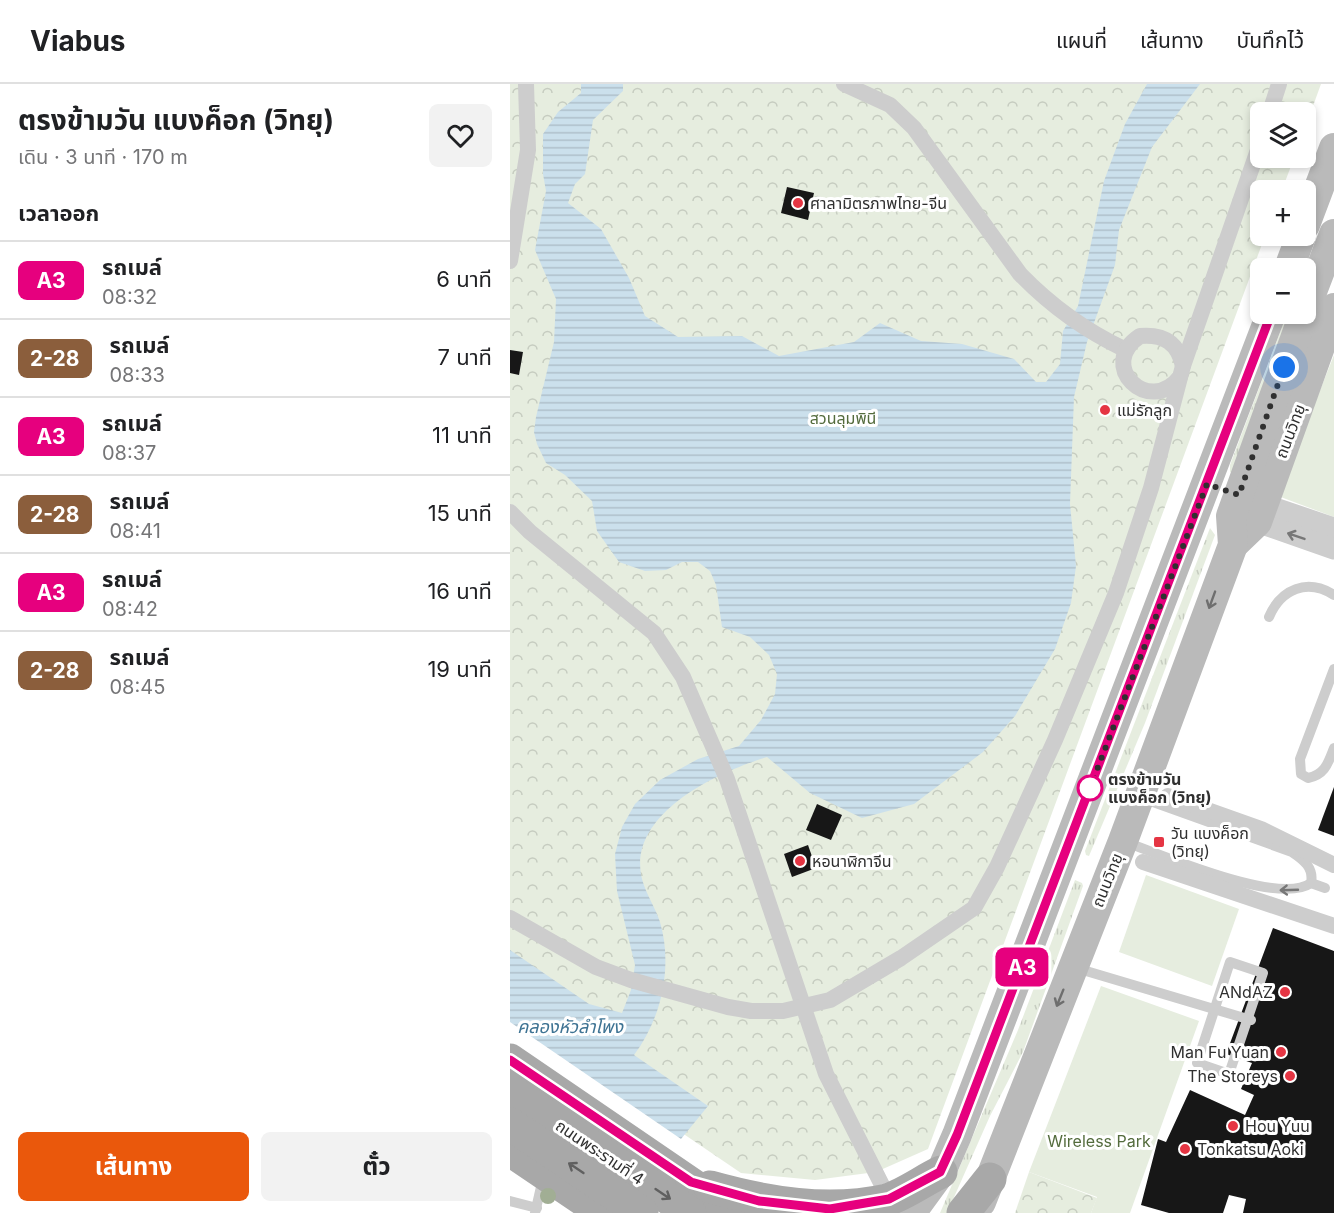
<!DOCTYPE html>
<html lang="th">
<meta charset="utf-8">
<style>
body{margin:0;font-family:Inter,"Noto Sans Thai",sans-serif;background:#f2f2f2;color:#202124;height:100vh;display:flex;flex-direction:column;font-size:22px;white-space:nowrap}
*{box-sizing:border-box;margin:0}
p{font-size:20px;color:#757577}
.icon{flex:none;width:33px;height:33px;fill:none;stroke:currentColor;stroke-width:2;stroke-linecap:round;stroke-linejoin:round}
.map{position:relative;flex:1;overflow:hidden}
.details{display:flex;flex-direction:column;background:#fff;width:510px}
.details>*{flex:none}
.badge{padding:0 12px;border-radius:9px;font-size:21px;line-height:39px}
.tools{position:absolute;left:740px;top:18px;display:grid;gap:12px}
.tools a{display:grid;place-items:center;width:66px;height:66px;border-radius:9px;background:#fff;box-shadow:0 3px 9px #0003;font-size:30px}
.you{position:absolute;width:30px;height:30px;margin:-15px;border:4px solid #fff;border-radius:50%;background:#1a73e8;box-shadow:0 0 0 9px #1a73e833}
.map>.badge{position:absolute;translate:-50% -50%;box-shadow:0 0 0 3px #fff}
h2{padding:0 18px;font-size:22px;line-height:54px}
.round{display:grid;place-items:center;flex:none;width:63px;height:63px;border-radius:9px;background:#f2f2f2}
.overview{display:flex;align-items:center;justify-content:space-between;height:102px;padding:0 18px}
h1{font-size:28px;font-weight:700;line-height:45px}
.cta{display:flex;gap:12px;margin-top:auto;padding:12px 18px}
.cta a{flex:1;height:69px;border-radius:9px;background:#ea580c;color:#fff;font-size:24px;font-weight:700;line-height:69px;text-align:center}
.cta a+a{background:#f2f2f2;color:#202124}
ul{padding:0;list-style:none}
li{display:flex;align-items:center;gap:18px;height:78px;padding:0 18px;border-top:2px solid #e0e0e0}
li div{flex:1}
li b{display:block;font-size:22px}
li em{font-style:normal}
li .badge{min-width:66px;font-weight:700;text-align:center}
header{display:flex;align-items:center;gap:36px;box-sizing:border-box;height:84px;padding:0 30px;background:#fff;border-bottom:2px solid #e0e0e0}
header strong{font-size:28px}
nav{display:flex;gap:33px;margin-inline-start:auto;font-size:21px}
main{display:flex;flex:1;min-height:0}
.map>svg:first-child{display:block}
</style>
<header>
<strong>Viabus</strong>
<nav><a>แผนที่</a><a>เส้นทาง</a><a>บันทึกไว้</a></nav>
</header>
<main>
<section class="details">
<div class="overview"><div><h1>ตรงข้ามวัน แบงค็อก (วิทยุ)</h1><p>เดิน · 3 นาที · 170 m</p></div><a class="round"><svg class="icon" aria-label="heart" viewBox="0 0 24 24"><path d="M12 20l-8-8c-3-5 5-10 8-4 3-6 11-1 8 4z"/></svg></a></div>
<h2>เวลาออก</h2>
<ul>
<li><span class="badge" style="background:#e6007e;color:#fff">A3</span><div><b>รถเมล์</b><p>08:32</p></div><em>6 นาที</em></li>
<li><span class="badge" style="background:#8b5e3c;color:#fff">2-28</span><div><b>รถเมล์</b><p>08:33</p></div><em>7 นาที</em></li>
<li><span class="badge" style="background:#e6007e;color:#fff">A3</span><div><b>รถเมล์</b><p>08:37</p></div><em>11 นาที</em></li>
<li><span class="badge" style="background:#8b5e3c;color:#fff">2-28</span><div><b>รถเมล์</b><p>08:41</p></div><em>15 นาที</em></li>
<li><span class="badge" style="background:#e6007e;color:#fff">A3</span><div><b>รถเมล์</b><p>08:42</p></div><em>16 นาที</em></li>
<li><span class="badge" style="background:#8b5e3c;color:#fff">2-28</span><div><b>รถเมล์</b><p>08:45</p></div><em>19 นาที</em></li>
</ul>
<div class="cta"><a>เส้นทาง</a><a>ตั๋ว</a></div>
</section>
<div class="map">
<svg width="824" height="1129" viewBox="0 0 824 1129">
<defs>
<pattern id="grass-tufts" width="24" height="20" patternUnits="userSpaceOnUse" patternTransform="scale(1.5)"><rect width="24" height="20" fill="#e6eddf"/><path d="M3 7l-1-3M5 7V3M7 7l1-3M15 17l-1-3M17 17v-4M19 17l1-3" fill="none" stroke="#c6ccc0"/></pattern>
<pattern id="park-crowns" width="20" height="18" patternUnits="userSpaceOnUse" patternTransform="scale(1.5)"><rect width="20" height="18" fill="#e6eddf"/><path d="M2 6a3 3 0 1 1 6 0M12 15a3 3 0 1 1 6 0" fill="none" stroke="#c6ccc0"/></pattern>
<pattern id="water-rules" width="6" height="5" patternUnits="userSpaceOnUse" patternTransform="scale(1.5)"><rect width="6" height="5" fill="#cbe0ec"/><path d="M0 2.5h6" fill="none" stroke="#afc0cb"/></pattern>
</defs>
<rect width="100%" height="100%" fill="#fff"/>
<g fill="url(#grass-tufts)">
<polygon points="777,230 786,230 724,390 720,388 720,381"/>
<polygon points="700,444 705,451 635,639 579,772 576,771 575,767"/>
<polygon points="565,796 572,799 573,802 513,968 480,1032 437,1129 430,1129 508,946"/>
</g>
<g fill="url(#park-crowns)">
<polygon points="0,0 811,0 795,44 795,28 750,28 750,74 784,74 772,106 750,106 750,152 755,152 418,1065 366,1088 305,1096 231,1089 0,932"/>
<polygon points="519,1088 587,1114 581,1129 505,1129"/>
</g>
<g fill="#e6eddf">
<polygon points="824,271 824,433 768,412"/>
<polygon points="636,791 729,825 702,902 609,868"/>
<polygon points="591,902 689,937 620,1129 581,1129 587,1113 519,1088"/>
</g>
<path fill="url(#water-rules)" d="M71 0H113V7L83 36 75 90 65 100 58 119 91 145 119 194 135 232 168 253 232 252 269 272 344 258 370 239 411 257 452 260 504 275 526 298H536L550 280 553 247 568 222 594 97 615 40 637 0H690L642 63 609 146 605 181 577 258 564 313 560 420 566 482 561 519 545 565 505 632 473 668 404 720 352 734 300 709 257 673C208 688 116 730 132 795 136 810 145 823 150 838 163 882 152 934 124 971L198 1022 171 1055 0 938V866L79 920 112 929 121 906 125 881 107 807 105 770 112 743 125 720 150 696 188 675 229 662 251 636 265 610 267 590 259 571 240 553 212 543 206 501 200 487 188 478H172L156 486 135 487 109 478 87 447 82 417 55 391 36 379 27 360 24 348 26 333 44 258 46 215 25 166 36 107 33 90V50L48 28 71 9Z"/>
<g fill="#171717">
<polygon points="277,103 304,109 298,136 271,129"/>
<polygon points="0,266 13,268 9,291 0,289"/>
<polygon points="824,703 824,752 808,746"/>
<polygon points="307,720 332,731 321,756 296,746"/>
<polygon points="298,761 306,784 282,793 274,770"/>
<polygon points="763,844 824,867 824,1129 733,1129 736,1115 719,1111 713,1129 659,1129 631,1121 648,1055 656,1058 680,1006 735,1031 744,1011 731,1005 742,979 716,970"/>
</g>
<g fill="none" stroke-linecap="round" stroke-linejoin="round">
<g stroke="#cdcdcd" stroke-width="10">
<path d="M759 533C771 505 797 494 824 511"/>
<path d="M824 585 790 675 791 690 798 694C815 691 818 679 824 664"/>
<path d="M615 758C653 771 769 822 801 799 804 784 794 776 782 768L632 714"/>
<polyline points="801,799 815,804"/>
<polygon points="720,878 753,889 719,990 687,979"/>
<polyline points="566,884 741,936"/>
<polyline points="0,1117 27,1124"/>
<polyline points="25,1129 33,1094"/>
</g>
<g stroke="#cdcdcd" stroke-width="16">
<path d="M334 0 380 21 404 44 510 190C541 222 574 246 614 265"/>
<polyline points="760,28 769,0"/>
<polyline points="0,177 18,66 16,0"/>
<path d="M670 293C639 333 586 281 630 252 654 250 668 259 673 282"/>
<polyline points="0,428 20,448 144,549 173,593 217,695 316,990 379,1115"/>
<polyline points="658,712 751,745 824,781"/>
<polyline points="633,778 824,842"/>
<polyline points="0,834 86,883 121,896 218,923 241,927 273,927 320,916 391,874 464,824 487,783 545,656 606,509 641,404 673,282 750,60"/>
</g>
<g stroke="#cdcdcd" stroke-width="21">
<polyline points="753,420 824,444"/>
<polyline points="747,438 824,465"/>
</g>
<g stroke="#bababa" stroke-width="30">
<polyline points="795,141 824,64"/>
<polyline points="779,184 791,152"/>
<polyline points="795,226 824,150"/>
<polyline points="723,461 747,438 824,224"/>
<polyline points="471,1118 613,757 723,461 721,432 794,230"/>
<polyline points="401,1129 431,1088 447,1051 761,230"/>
</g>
<g stroke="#a8a8a8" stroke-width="33">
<polyline points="0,976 224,1129"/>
<polyline points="0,1066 93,1129"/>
<path d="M200 1103C257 1119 318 1129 377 1116 395 1110 414 1096 431 1088"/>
<polyline points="453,1129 480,1095"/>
</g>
<g stroke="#a8a8a8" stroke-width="33">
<polyline points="0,1007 180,1129"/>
<polyline points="0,1040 132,1129"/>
</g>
</g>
<circle fill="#a1ae94" cx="38" cy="1112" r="8"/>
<defs><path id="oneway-shaft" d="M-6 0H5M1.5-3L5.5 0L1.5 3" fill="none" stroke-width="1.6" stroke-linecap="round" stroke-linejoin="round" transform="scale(1.5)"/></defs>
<g stroke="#777">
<use href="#oneway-shaft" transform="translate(786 452) rotate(-161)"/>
<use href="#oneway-shaft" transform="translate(779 806) rotate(178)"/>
</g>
<g stroke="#6e6e6e">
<use href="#oneway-shaft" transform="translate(702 516) rotate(110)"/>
<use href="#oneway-shaft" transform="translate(550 914) rotate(112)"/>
</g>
<g stroke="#606060">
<use href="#oneway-shaft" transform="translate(66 1084) rotate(-146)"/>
<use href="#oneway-shaft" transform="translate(153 1110) rotate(34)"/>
</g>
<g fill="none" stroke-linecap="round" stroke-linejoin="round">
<g stroke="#fff" stroke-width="14">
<polyline id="line" points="0,976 181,1098 249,1117 320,1125 379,1115 430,1088 447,1051 761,230"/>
</g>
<use href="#line" stroke="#e6007e" stroke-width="9"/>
<polyline stroke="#303030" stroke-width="6" stroke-dasharray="0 10.8" points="580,704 697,400 729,411 774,283"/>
</g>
<g fill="#e53543" stroke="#fff" stroke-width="2">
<circle cx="288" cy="119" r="6"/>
<circle cx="595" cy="326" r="6"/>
<rect x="643" y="752" width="12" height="12" rx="3"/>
<circle cx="290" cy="777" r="6"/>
<circle cx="775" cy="908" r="6"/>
<circle cx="771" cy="968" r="6"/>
<circle cx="780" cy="992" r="6"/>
<circle cx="723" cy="1042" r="6"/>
<circle cx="675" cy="1065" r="6"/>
</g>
<circle fill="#fff" stroke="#e6007e" stroke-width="3" cx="580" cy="704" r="12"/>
<g text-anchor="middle" stroke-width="6" stroke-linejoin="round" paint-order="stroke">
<g font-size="16" fill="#303030" stroke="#fff" text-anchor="start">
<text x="300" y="125">ศาลามิตรภาพไทย-จีน</text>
<text x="607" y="332">แม่รักลูก</text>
<text x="661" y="755">วัน แบงค็อก<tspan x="661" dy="18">(วิทยุ)</tspan></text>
<text x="302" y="783">หอนาฬิกาจีน</text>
<text x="763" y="914" text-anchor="end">ANdAZ</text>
<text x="759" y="974" text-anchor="end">Man Fu Yuan</text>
<text x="768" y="998" text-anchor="end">The Storeys</text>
<text x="735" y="1048">Hou Yuu</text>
<text x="687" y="1071">Tonkatsu Aoki</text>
</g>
<g font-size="16" fill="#546c3d" stroke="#fff">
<text x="333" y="340">สวนลุมพินี</text>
<text x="589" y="1063">Wireless Park</text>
</g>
<g font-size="16" fill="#303030" stroke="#fff">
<text transform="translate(780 347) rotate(-69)" y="6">ถนนวิทยุ</text>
<text transform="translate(597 796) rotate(-68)" y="6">ถนนวิทยุ</text>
<text transform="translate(90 1068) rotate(34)" y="6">ถนนพระรามที่ 4</text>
</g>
<g font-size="16" font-weight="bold" fill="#303030" stroke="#fff" text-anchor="start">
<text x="598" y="701">ตรงข้ามวัน<tspan x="598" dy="18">แบงค็อก (วิทยุ)</tspan></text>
</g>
<g font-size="18" font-style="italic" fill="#3e7393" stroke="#fff">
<text x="60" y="949">คลองหัวลำโพง</text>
</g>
</g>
</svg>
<div class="tools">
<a><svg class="icon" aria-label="layers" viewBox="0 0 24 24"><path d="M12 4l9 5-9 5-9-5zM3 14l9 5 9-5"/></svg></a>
<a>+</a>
<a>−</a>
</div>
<div class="you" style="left:774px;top:283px"></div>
<b class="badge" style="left:512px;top:883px;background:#e6007e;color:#fff">A3</b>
</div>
</main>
